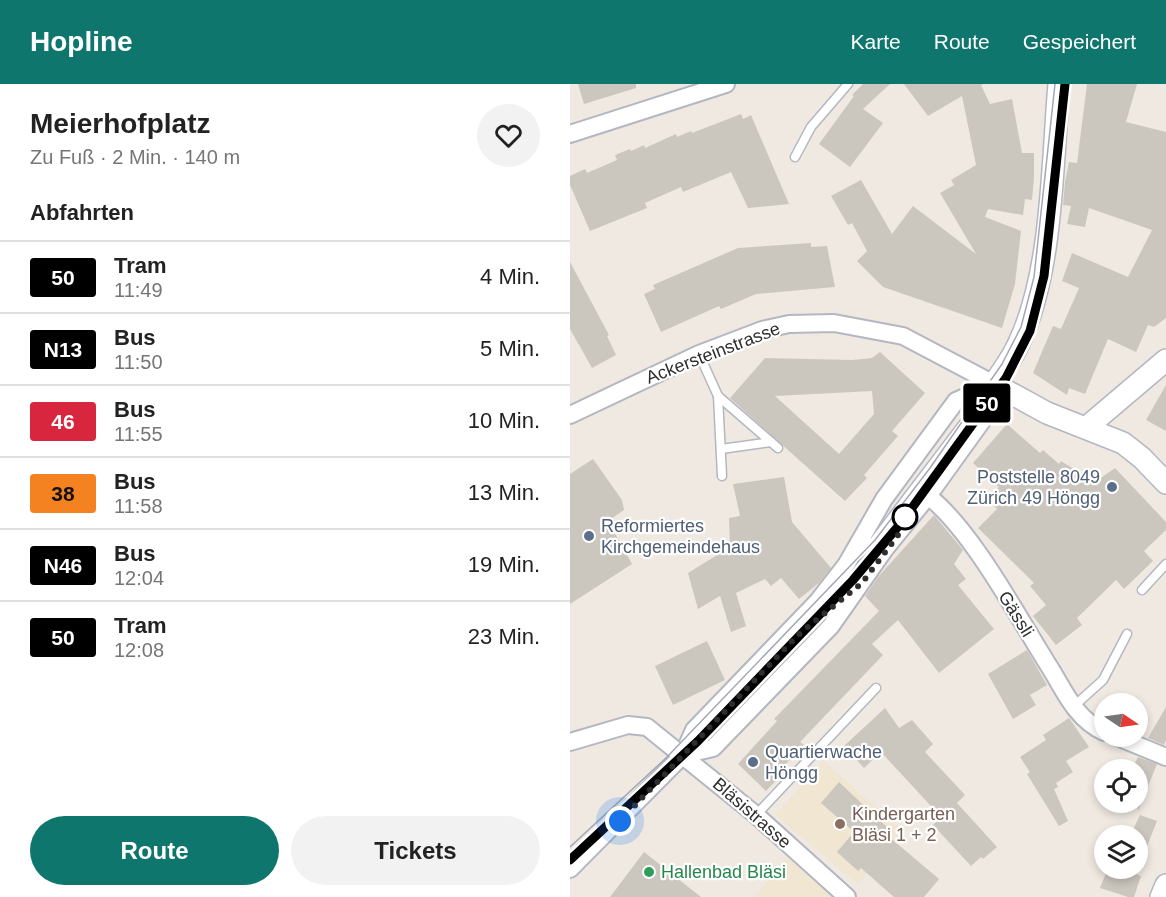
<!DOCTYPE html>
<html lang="de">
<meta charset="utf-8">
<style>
body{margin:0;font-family:Arial,sans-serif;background:#f2f2f2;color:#222;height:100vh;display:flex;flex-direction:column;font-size:22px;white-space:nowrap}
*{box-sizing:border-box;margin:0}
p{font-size:20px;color:#767676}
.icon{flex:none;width:33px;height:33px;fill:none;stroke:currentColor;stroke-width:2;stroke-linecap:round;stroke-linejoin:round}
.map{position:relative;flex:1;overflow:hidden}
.panel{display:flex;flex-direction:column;background:#fff;width:570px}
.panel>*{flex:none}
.badge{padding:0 12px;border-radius:4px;font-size:21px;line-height:39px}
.needle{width:39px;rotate:103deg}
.fabs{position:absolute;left:524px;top:609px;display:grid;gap:12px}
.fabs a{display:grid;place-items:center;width:54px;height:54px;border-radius:50%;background:#fff;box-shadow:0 3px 9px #0003;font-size:30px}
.you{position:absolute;width:30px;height:30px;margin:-15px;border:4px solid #fff;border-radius:50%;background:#1a73e8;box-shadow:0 0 0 9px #1a73e833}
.map>.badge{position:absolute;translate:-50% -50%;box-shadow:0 0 0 3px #fff}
h2{padding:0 30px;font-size:22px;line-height:54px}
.round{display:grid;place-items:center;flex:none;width:63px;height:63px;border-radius:32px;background:#f2f2f2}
.headline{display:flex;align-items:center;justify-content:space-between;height:102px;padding:0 30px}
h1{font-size:28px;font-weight:700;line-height:45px}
.primary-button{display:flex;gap:12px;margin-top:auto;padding:12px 30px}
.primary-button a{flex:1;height:69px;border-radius:36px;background:#0f766e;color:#fff;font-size:24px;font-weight:700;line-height:69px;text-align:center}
.primary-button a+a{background:#f2f2f2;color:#222}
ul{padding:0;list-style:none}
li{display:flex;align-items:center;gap:18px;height:72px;padding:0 30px;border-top:2px solid #e0e0e0}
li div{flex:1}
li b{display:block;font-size:22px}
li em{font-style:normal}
li .badge{min-width:66px;font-weight:700;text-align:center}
header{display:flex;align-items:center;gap:36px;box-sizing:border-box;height:84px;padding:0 30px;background:#0f766e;color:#fff}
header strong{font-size:28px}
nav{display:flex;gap:33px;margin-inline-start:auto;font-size:21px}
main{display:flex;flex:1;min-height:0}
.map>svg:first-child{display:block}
</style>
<header>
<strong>Hopline</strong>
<nav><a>Karte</a><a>Route</a><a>Gespeichert</a></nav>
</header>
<main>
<section class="panel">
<div class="headline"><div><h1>Meierhofplatz</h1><p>Zu Fuß · 2 Min. · 140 m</p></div><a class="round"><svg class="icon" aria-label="heart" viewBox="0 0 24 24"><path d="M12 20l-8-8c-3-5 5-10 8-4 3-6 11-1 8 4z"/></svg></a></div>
<h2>Abfahrten</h2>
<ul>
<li><span class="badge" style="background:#000;color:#fff">50</span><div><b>Tram</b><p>11:49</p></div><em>4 Min.</em></li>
<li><span class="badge" style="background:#000;color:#fff">N13</span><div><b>Bus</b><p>11:50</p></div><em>5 Min.</em></li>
<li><span class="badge" style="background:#d7263d;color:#fff">46</span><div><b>Bus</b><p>11:55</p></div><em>10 Min.</em></li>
<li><span class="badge" style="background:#f58220;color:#111">38</span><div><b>Bus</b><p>11:58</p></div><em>13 Min.</em></li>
<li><span class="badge" style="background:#000;color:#fff">N46</span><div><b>Bus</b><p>12:04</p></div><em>19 Min.</em></li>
<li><span class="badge" style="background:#000;color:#fff">50</span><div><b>Tram</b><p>12:08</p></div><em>23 Min.</em></li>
</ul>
<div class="primary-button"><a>Route</a><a>Tickets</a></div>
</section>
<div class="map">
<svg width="596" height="813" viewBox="0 0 596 813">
<rect width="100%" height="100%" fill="#efe9e1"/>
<g fill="#f0e6d1">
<polygon points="253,676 333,748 287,800 206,731"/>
<polygon points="217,773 265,813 185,813"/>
</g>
<g fill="#cbc7bf" fill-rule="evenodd">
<polygon points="8,0 66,0 66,4 14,20"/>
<polygon points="293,0 320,0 293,25 313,39 280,83 249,60 284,12 282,11"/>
<polygon points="334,0 413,0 411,1 420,20 442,15 452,69 464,69 464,94 462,116 455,115 453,131 418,125 415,133 451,147 445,200 432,244 313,203 287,177 297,167 282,139 278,141 261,112 291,96 322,150 343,122 406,170 370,109 384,101 381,96 406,81 392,12 358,32"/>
<polygon points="517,0 567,0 556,38 596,48 596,234 584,243 578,241 566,268 538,255 515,310 499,304 497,311 463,289 483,242 491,245 509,204 492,197 502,169 558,193 582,146 519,124 515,143 497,140 501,122 493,121 495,98 499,78 507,79"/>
<polygon points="171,30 173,35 181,31 219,120 178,124 161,88 113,108 111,103 75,119 77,124 20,147 0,101 0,92 15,85 17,89 47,76 45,71 60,65 61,67 74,61 75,64 106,50 107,53 121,47 122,49"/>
<polygon points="241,159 241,163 257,162 265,203 186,210 151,225 149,222 91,248 74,210 85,205 83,201 168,164"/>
<polygon points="0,178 39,251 37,252 46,271 22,284 0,245"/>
<path d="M310 268 355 309 322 347 328 352 294 391 297 394 275 417 160 314 195 274 282 276 302 274ZM302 307 304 330 269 370 205 312Z"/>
<polygon points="596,301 596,347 576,336"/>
<polygon points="437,340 470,369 473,366 489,380 491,377 525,398 545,384 596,438 596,446 574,467 583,477 554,505 546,496 507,534 512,541 486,561 463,532 476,521 460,502 464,499 408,444 427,425 417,415 429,403 403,379"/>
<polygon points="23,375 52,416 54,426 38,437 62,480 0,520 0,390"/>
<polygon points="214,393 222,438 261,484 249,499 229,515 211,494 201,502 195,495 166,509 176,542 161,548 150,512 128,525 118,489 160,463 159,434 170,432 163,400"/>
<polygon points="364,431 393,466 384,480 396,495 388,501 424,545 369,589 328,536 302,560 313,571 230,658 234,661 212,684 215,687 196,707 168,680 207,637 204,635 309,527 295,512 308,493"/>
<polygon points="137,557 155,596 103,621 85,582"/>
<polygon points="457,566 477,601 460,611 466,621 443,635 418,590"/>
<polygon points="596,623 596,656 594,661 578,654"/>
<polygon points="315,624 329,644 342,636 363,660 355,668 395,711 387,719 427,763 413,775 411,773 401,782 363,741 371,733 311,668 294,684 274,662"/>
<polygon points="499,634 519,663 496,677 503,688 486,699 488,703 484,705 498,737 489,742 457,690 460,688 450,673 476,656 473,651"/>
<polygon points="568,673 587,680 568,727 567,686 561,686"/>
<polygon points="269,698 322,748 318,752 369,795 354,813 324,813 291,784 288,787 267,768 284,748 251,719"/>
<polygon points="570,731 587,737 566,790 571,792 564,813 558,813 530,804 538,784 567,784 567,752 560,752"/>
<polygon points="74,768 131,813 40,813"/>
</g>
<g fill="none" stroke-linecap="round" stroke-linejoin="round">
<g stroke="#b4b7c1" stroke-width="11">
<g id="service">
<polyline points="225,73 241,43 278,0"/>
<polyline points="129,270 148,312 208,364"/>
<polyline points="148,312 152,392"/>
<polyline points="151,365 201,358"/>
<polyline points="286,473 305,456 416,310"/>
<polyline points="572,506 596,480"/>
<polyline points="503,623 533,596 557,550"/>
<polyline points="122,662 228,551 278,510"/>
<polyline points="186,731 306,604"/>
</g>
</g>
<g stroke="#b4b7c1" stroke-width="20">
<g id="minor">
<polyline points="0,50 156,0"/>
<polyline points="0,331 129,270 192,246 219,240 264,239 333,252 424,300"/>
<path d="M358 412C401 445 447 531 477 579 494 605 504 634 534 648"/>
<polyline points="545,652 596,673"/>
<polyline points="0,658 58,641 77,643 186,731 277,813"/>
<polyline points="113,671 143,664 261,542 315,465 358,412 412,337 424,300"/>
<polyline points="0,785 113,671 124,646 248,517 276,481 314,415 386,317 424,300"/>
</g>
</g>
<g stroke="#b4b7c1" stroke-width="24">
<g id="tertiary">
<path d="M489 0C482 80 483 189 448 261 442 275 432 287 424 300L477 329 553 359 572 374 596 399"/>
<polyline points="517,343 596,276"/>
<polyline points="591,813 596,801"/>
</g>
</g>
<use href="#service" stroke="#fff" stroke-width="8"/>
<use href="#minor" stroke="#fff" stroke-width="16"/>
<use href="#tertiary" stroke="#fff" stroke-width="21"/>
<g stroke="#a3a6b8" stroke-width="1.5">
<polyline points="0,763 96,674 305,456 360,384 432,280 451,243 464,193 485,0"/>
<polyline points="0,776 128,657 283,496 331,439 436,294 460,247 474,192 495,0"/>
</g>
</g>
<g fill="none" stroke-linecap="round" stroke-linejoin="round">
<g stroke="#fff" stroke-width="14">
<polyline id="line" points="0,776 128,657 283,496 331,439 436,294 460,247 474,192 495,0"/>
</g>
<use href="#line" stroke="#000" stroke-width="9"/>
<polyline stroke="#2e2e2e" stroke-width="6" stroke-dasharray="0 10.8" points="50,737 228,551 292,499 344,430 335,433"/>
</g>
<g fill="#5c6f8a" stroke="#fff" stroke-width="2">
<circle cx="542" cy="403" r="6"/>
<circle cx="19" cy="452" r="6"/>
<circle cx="183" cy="678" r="6"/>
</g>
<circle fill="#fff" stroke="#000" stroke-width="3" cx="335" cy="433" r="12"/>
<circle fill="#8d6e63" stroke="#fff" stroke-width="2" cx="270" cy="740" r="6"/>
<circle fill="#2e9e5b" stroke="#fff" stroke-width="2" cx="79" cy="788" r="6"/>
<g text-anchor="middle" stroke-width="4.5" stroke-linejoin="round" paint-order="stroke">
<g font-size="18" fill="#2e2e2e" stroke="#fff">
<text transform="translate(143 269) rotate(-21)" y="6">Ackersteinstrasse</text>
<text transform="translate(446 530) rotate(58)" y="6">Gässli</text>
<text transform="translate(182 729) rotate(41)" y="6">Bläsistrasse</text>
</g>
<g font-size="18" fill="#4e5e75" stroke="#fff" text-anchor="start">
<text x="530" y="399" text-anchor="end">Poststelle 8049<tspan x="530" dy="21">Zürich 49 Höngg</tspan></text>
<text x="31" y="448">Reformiertes<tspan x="31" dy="21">Kirchgemeindehaus</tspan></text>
<text x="195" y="674">Quartierwache<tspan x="195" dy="21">Höngg</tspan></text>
</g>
<g font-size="18" fill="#785e54" stroke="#fff" text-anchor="start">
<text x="282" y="736">Kindergarten<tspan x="282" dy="21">Bläsi 1 + 2</tspan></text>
</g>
<g font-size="18" fill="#27864d" stroke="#fff" text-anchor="start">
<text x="91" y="794">Hallenbad Bläsi</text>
</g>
</g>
</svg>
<div class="fabs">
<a><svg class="needle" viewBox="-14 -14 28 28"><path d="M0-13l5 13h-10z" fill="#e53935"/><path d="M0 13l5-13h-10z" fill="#767676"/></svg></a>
<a><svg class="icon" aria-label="locate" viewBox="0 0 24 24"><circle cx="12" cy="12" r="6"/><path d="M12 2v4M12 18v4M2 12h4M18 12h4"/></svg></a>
<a><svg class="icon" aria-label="layers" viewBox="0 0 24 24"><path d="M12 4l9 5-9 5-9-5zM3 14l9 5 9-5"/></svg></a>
</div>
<div class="you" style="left:50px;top:737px"></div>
<b class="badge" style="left:417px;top:319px;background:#000;color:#fff">50</b>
</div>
</main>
